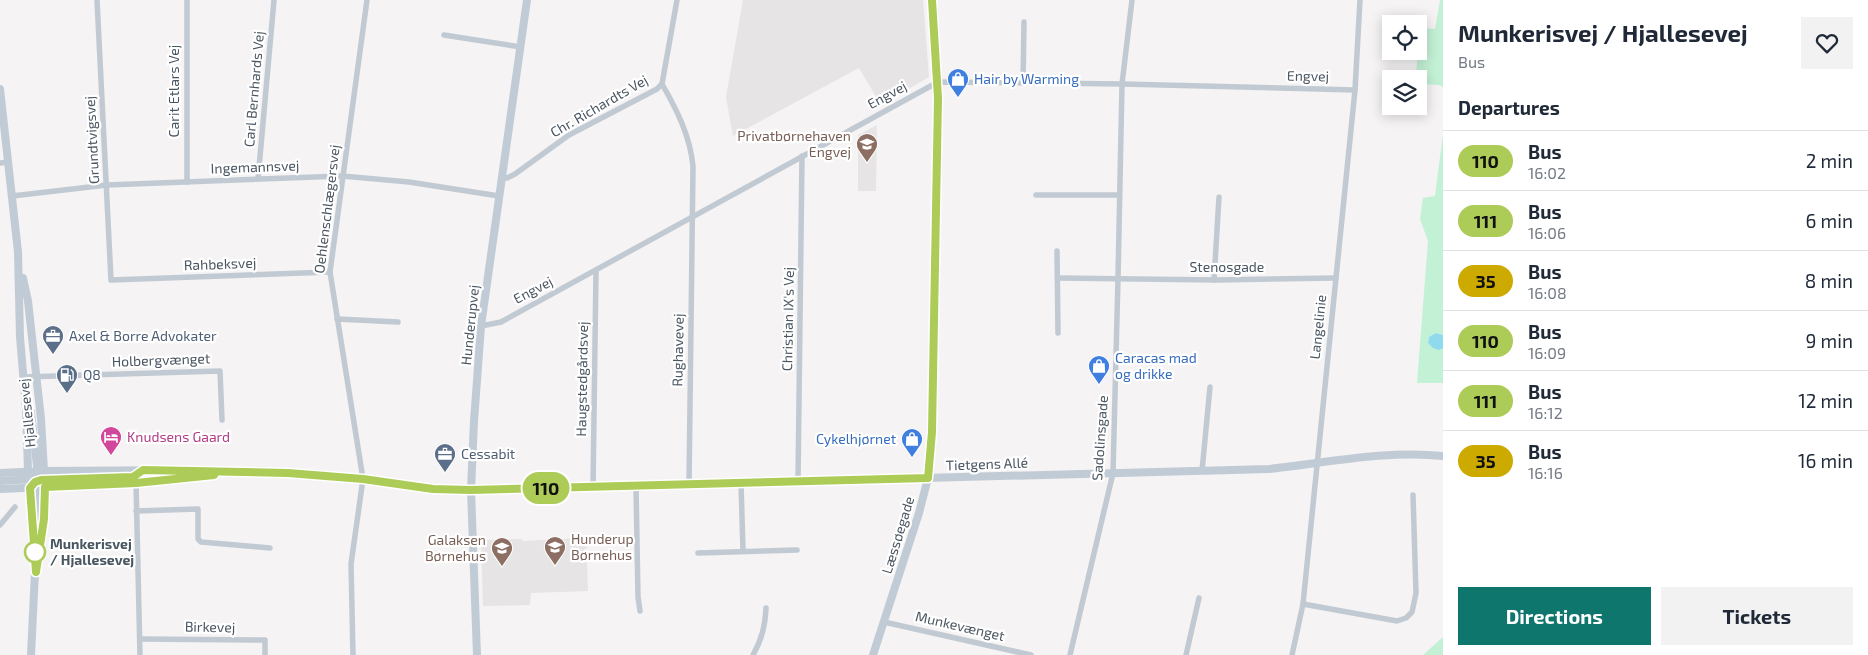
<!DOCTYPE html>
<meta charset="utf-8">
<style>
body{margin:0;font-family:"Exo 2",sans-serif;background:#f2f2f3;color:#1f2937;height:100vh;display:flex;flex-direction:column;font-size:19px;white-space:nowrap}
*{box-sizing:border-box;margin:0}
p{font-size:16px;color:#747a83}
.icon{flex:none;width:28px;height:28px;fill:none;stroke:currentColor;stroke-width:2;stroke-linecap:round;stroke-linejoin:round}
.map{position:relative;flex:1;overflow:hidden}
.side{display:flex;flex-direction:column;background:#fff;width:425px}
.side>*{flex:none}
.badge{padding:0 10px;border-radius:16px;font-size:18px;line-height:32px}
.fabs{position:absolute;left:1382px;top:15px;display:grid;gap:10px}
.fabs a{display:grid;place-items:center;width:45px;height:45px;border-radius:0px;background:#fff;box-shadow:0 2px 12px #0003;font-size:25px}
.map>.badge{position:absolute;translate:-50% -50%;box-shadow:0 0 0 2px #fff}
h2{padding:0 15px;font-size:19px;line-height:45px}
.round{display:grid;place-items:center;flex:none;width:52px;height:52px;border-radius:0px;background:#f2f2f3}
.headline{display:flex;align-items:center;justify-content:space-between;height:85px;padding:0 15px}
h1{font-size:24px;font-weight:700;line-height:38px}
.action{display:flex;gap:10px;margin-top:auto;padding:10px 15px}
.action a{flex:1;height:58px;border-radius:0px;background:#0f766e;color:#fff;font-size:20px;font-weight:700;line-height:58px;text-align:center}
.action a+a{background:#f2f2f3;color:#1f2937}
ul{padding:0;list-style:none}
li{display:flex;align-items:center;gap:15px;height:60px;padding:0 15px;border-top:1px solid #e0e1e3}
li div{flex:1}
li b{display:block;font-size:19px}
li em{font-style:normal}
li .badge{min-width:55px;font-weight:700;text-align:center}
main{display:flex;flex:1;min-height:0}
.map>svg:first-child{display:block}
</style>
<main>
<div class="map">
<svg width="1443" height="655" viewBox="0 0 1443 655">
<rect width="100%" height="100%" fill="#f5f3f3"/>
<g fill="#e6e4e5">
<polygon points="743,0 923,0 929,77 881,105 859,68 733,136 726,97"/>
<polygon points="877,125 876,191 858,191 858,135"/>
<polygon points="586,538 588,591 531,593 530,605 483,606 481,540 522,539 522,541"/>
</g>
<g fill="#c3f1d5">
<polygon points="1440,0 1443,0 1443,87 1439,85 1419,84 1419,79 1416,79 1419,28 1435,29"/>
<polygon points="1443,134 1443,335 1436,333 1428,339 1430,345 1443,348 1443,383 1417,383 1428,241 1420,219 1423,198 1435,196"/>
<polygon points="1443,637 1443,655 1423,655"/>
</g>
<polygon fill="#90daee" points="1436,333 1443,335 1443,348 1439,350 1433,348 1428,343 1429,337"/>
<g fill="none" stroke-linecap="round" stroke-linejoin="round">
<g stroke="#c1cad2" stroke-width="5.5">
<polyline points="97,0 111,280 330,272"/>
<polyline points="187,0 187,182"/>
<polyline points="444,35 521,47"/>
<polyline points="1023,83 1024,22"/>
<path d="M662 84C677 110 690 136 693 166L689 485"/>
<polyline points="0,163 8,162"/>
<polyline points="502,177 507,178 515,174 569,135 657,89 662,84 677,0"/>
<polyline points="258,179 274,0"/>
<polyline points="1036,195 1119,195"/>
<polyline points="12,196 107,185 342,176 409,182 499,196"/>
<polyline points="1057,251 1058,333"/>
<polyline points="1058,278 1217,280 1336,278"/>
<polyline points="1214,280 1219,197"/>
<polyline points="337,319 398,322"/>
<polyline points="481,326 501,322 938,82 1122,84 1355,90"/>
<polyline points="23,377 220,371 222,420"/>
<polyline points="1202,471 1210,387"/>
<polyline points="798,482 802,156"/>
<polyline points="136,483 140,655"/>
<polyline points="741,483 743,551"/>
<polyline points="636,486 638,597 640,611"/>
<polyline points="593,487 596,271"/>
<polyline points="136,511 198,509 198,539 201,542 270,548"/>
<polyline points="0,525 15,507"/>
<polyline points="698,553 797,550"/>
<polyline points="1303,604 1397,621 1406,618 1412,612 1416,593 1413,495"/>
<polyline points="884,622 1031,655"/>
<polyline points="140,639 265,640 265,655"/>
<polyline points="353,655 351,564 363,479 330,272 367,0"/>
<path d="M753 655C762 639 765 626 766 608"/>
<polyline points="1070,655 1113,473 1118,278 1122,84 1132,0"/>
<polyline points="1186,655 1199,598"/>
<polyline points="1292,655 1303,604 1355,90 1360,0"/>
</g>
<g stroke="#c1cbd6" stroke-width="8">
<polyline points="0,89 18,252 20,337 26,408 28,471 32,498 35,572 31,655"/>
<polyline points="23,278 28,301 41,419 44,471 44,519 38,558"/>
<polyline points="31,412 38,475"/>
<path d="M0 473 44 471 191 470 233 473H288L363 479 433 489 471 490 1269 469C1326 463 1385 450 1443 456"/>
<polyline points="0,481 34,479"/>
<polyline points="38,484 38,530"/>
<polyline points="30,488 35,482 41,480 133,477 143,470"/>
<polyline points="0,489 136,483 211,475"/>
<polyline points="477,655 471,490 474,421 481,326 527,0"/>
<polyline points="873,655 919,513 928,478 932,432 938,98 932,0"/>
</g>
</g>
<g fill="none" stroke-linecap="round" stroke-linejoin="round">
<g stroke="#fff" stroke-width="11">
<polyline id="line" points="214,475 136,483 45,487 44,519 36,572 30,488 35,482 41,480 133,477 143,470 288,473 363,479 433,489 471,490 928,478 932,432 938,98 932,0"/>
</g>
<use href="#line" stroke="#adcb57" stroke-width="8"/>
</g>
<defs>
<g id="shop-pin" transform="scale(1.125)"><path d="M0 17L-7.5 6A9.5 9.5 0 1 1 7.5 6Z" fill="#3f7fe0" stroke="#fff"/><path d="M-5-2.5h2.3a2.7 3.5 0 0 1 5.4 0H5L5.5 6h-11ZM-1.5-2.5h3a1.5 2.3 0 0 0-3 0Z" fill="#fff"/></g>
<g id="school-pin" transform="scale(1.125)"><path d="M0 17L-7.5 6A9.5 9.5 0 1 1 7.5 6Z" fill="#8d6e63" stroke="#fff"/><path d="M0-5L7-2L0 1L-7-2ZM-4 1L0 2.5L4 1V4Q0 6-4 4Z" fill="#fff"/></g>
<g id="office-pin" transform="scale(1.125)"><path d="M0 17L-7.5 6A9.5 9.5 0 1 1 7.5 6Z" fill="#5c6f8a" stroke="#fff"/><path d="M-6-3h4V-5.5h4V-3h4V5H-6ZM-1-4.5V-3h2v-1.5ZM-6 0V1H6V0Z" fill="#fff"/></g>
<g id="fuel-pin" transform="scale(1.125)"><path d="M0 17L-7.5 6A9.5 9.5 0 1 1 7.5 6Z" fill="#5c6f8a" stroke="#fff"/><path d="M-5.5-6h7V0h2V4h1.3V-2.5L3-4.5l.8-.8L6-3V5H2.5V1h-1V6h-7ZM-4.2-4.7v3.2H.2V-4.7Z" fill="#fff"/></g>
<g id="hotel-pin" transform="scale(1.125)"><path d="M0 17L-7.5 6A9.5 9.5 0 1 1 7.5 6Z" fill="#d1479c" stroke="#fff"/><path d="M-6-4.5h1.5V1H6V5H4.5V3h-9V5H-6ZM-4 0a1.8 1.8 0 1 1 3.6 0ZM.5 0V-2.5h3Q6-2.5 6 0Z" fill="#fff"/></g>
</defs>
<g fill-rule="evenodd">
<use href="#shop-pin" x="958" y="79"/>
<use href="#school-pin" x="867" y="144"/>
<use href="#office-pin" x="53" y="336"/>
<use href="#shop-pin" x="1099" y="366"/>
<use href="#fuel-pin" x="67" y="375"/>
<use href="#hotel-pin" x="111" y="437"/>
<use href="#shop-pin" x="912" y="439"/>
<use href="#office-pin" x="445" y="454"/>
<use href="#school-pin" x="555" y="547"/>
<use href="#school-pin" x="502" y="548"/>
</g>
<circle fill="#fff" stroke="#adcb57" stroke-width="2.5" cx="35" cy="552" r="10"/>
<g text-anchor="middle" stroke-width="4.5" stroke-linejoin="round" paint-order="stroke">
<g font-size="14" fill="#4a5661" stroke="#fff">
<text transform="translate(1308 76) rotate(1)" y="5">Engvej</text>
<text transform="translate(254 89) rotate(-85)" y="5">Carl Bernhards Vej</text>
<text transform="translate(174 91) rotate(-90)" y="5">Carit Etlars Vej</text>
<text transform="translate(887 95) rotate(-29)" y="5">Engvej</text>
<text transform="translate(599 106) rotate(-30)" y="5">Chr. Richardts Vej</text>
<text transform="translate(92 140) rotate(-93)" y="5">Grundtvigsvej</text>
<text transform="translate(255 167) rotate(-2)" y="5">Ingemannsvej</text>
<text transform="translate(327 209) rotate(-83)" y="5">Oehlenschlægersvej</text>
<text transform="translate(220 264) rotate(-2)" y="5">Rahbeksvej</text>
<text x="1227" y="272">Stenosgade</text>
<text transform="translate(533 290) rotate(-28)" y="5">Engvej</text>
<text transform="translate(788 319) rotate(-89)" y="5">Christian IX's Vej</text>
<text transform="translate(470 325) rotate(-84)" y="5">Hunderupvej</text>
<text transform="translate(1318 327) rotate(-84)" y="5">Langelinie</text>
<text transform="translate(678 350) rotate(-89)" y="5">Rughavevej</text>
<text transform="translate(161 360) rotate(-2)" y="5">Holbergvænget</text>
<text transform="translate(582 379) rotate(-89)" y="5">Haugstedgårdsvej</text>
<text transform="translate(27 413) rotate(-96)" y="5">Hjallesevej</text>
<text transform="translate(1100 438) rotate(-86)" y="5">Sadolinsgade</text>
<text transform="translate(987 464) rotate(-2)" y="5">Tietgens Allé</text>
<text transform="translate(898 535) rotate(-73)" y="5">Læssøegade</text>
<text transform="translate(960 626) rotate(13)" y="5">Munkevænget</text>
<text transform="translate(210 627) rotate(1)" y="5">Birkevej</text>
</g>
<g font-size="14" fill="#366cbe" stroke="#fff" text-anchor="start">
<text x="974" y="84">Hair by Warming</text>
<text x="1115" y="363">Caracas mad<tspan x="1115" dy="16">og drikke</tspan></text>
<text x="896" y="444" text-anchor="end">Cykelhjørnet</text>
</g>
<g font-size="14" fill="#785e54" stroke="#fff" text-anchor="end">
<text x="851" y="141">Privatbørnehaven<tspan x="851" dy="16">Engvej</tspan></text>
<text x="571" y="544" text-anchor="start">Hunderup<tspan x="571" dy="16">Børnehus</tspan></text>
<text x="486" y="545">Galaksen<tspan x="486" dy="16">Børnehus</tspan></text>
</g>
<g font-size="14" fill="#4e5e75" stroke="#fff" text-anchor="start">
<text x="69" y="341">Axel &amp; Borre Advokater</text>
<text x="83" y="380">Q8</text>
<text x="461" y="459">Cessabit</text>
</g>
<g font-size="14" fill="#b23c85" stroke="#fff" text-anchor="start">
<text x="127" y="442">Knudsens Gaard</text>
</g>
<g font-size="14" font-weight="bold" fill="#4a5661" stroke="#fff" text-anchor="start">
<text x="50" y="549">Munkerisvej<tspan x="50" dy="16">/ Hjallesevej</tspan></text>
</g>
</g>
</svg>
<div class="fabs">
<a><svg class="icon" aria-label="locate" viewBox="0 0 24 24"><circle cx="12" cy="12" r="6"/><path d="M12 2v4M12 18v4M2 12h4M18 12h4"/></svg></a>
<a><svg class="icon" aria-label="layers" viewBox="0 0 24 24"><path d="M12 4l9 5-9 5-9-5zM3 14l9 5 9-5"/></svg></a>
</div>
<b class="badge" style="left:546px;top:488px;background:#adcb57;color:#111">110</b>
</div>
<section class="side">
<div class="headline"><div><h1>Munkerisvej / Hjallesevej</h1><p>Bus</p></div><a class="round"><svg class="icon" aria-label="heart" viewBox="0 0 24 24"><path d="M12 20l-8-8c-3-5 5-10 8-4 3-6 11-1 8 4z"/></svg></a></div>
<h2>Departures</h2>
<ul>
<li><span class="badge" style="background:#adcb57;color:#111">110</span><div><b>Bus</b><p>16:02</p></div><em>2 min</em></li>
<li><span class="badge" style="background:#adcb57;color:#111">111</span><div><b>Bus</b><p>16:06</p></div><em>6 min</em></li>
<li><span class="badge" style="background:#ca0;color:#111">35</span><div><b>Bus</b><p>16:08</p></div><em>8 min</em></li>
<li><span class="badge" style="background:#adcb57;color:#111">110</span><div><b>Bus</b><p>16:09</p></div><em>9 min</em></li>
<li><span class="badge" style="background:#adcb57;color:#111">111</span><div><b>Bus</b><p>16:12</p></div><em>12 min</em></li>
<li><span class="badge" style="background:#ca0;color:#111">35</span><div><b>Bus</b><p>16:16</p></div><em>16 min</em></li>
</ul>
<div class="action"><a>Directions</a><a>Tickets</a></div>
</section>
</main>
